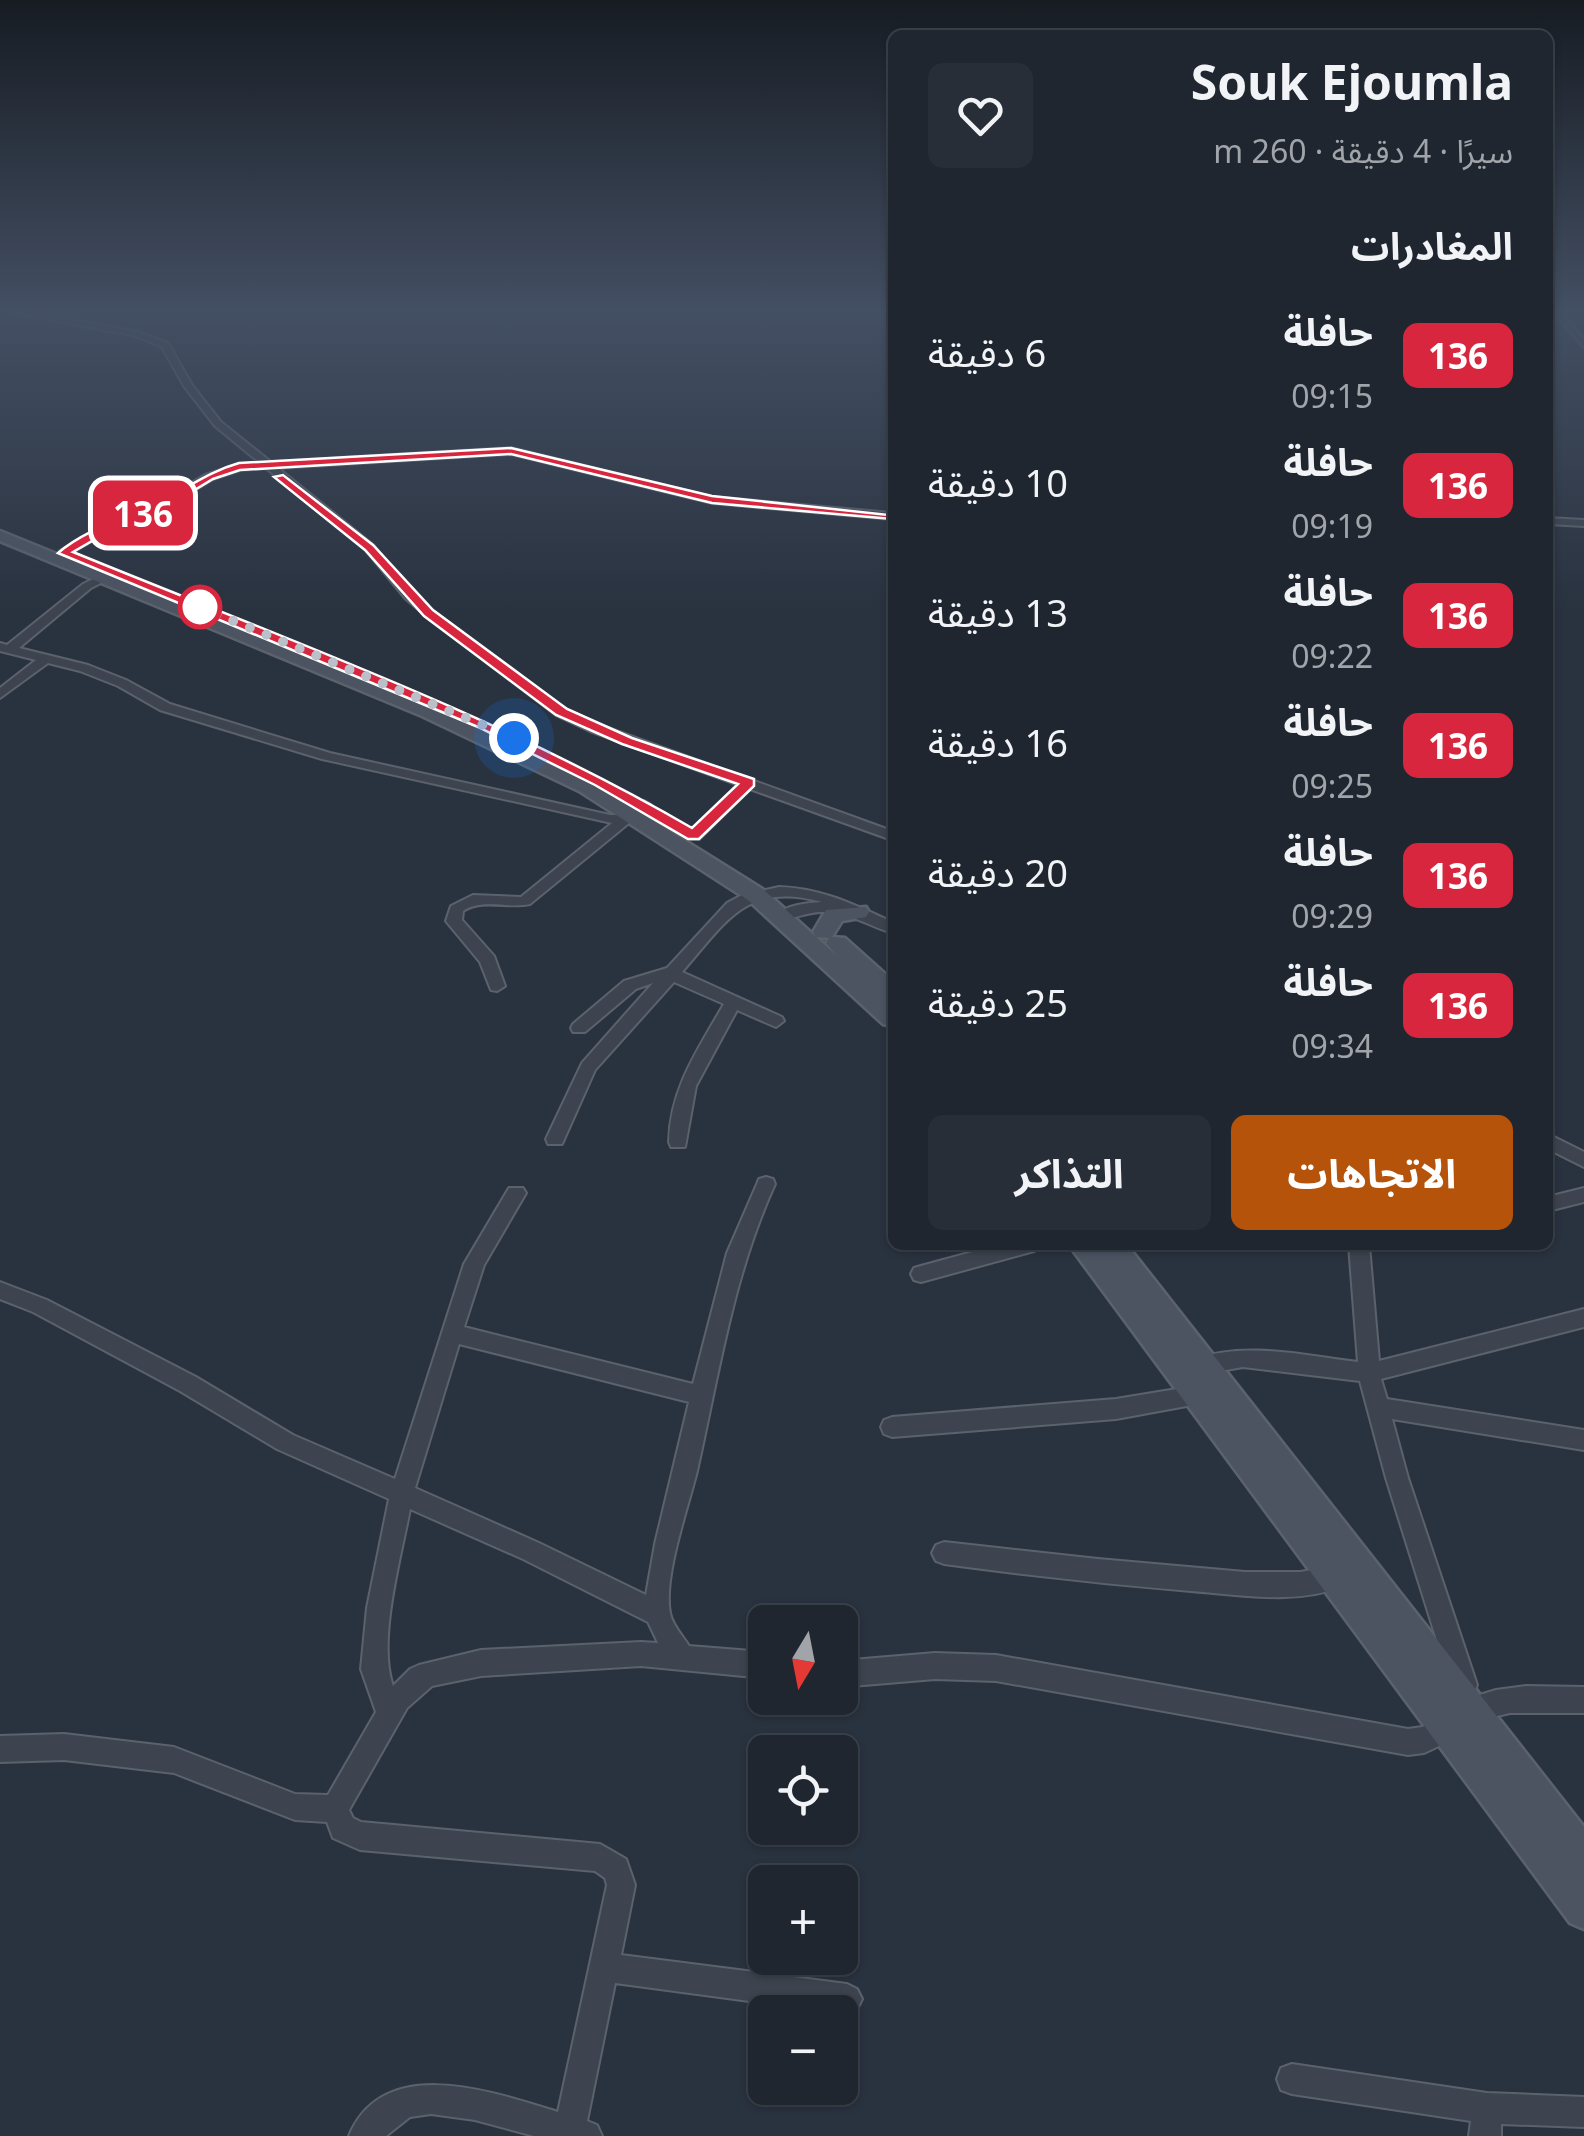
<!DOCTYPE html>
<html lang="ar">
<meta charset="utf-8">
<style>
body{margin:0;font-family:"Noto Sans","Noto Sans Arabic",sans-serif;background:#272e37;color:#f1f3f6;direction:rtl;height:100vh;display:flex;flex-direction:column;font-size:38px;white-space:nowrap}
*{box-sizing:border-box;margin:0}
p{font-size:32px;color:#a1a5aa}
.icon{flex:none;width:55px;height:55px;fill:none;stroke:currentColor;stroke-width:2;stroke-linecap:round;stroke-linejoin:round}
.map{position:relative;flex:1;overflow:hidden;direction:ltr}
.side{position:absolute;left:888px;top:30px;width:665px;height:1220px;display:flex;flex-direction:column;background:#1f262f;border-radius:15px;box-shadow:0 2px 8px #0004,0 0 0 2px #3c434b;direction:rtl}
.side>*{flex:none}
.badge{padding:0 20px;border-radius:15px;font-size:35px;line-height:65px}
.needle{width:65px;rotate:190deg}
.tools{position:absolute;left:748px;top:1605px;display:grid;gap:20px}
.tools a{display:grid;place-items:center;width:110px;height:110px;border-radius:15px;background:#1f262f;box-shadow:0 2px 8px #0004,0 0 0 2px #3c434b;font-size:50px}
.you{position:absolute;width:50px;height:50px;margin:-25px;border:8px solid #fff;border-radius:50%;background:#1a73e8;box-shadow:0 0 0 15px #1a73e833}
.map>.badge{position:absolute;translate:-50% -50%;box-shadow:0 0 0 5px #fff}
h2{padding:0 40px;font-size:38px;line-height:90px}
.round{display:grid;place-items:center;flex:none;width:105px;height:105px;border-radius:15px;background:#272e37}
.summary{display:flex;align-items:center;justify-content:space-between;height:170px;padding:0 40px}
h1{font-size:48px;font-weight:700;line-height:75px}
.cta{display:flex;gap:20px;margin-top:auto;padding:20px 40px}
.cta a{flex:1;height:115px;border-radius:15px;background:#b45309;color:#fff;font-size:40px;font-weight:700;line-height:115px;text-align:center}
.cta a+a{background:#272e37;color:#f1f3f6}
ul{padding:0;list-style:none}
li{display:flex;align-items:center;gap:30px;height:130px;padding:0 40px}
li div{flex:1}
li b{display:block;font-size:38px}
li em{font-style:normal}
li .badge{min-width:110px;font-weight:700;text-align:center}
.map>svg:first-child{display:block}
</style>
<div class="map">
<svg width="1584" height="2136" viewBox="0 0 1584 2136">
<rect width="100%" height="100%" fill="#29323f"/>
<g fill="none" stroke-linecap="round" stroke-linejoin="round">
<g stroke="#5b626c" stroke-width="4">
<g id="minor">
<polygon points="9,312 26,312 138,332 168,343 192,385 221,422 271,462 511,448 712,497 892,513 892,519 712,503 511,454 278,468 373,545 413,594 433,611 526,682 566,709 600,725 892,831 892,840 750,789 699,839 689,839 689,833 739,785 590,731 556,715 425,615 405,598 365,549 266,468 240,470 213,479 165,508 113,528 68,555 60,555 60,551 105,524 157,504 205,475 239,464 260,463 215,426 184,386 162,347 136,336"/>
<polygon points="1553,312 1561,312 1584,340 1584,347"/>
<polygon points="1548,518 1584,520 1584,526 1548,524"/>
<path d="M110 571 120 573 91 588 19 648 88 665 126 680 170 704 330 753 610 815H623L644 801 651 805 530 904C508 909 483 898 463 911L462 920 494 956 505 986 497 991 491 990 480 962 446 921 451 906 473 895 521 897 612 823 322 759 160 710 118 686 80 671 48 663 0 698V688L36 660 0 651V643L7 645 83 584Z"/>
<path d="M779 887C821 888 855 905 892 922V933C869 926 849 912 824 912 807 911 792 921 776 919L774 916C786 905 806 903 822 902 746 881 726 922 682 972L782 1017 784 1021 776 1027 737 1010 696 1086 685 1147H671L669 1142C670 1089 698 1049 724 1004L674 982 595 1070 562 1144H548L546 1139 582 1063 653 983 636 989 585 1032H573L571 1028 573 1024 624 981 667 968 727 903 742 895Z"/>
<polygon points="1548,1134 1584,1152 1584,1167 1548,1149"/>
<path d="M766 1177 773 1179 775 1184C733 1276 719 1373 697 1471 688 1508 663 1577 670 1613 672 1625 683 1636 689 1646L765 1652V1678L641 1666 481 1676 432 1686 407 1708 349 1810 353 1818 361 1822 600 1844 626 1859 635 1885 621 1955 847 1984 857 1989 862 1999 857 2009 847 2014 615 1983 587 2121 597 2125 602 2136H534L475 2120 431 2114 410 2117 386 2136H349C384 2052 495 2093 558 2112L607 1885 605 1878 595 1871 360 1850 333 1838 327 1822 295 1820 174 1773 64 1760 0 1762V1736L64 1734 174 1747 295 1794 328 1795 376 1712 361 1669 367 1608 389 1499 277 1449 180 1391 33 1312 0 1299V1282L47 1300 196 1377 293 1435 395 1479 464 1264 509 1188H523L526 1193 484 1265 464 1327 693 1384 727 1253 757 1184 759 1179ZM459 1344 689 1402 655 1544 646 1595 539 1543 415 1488ZM410 1509 523 1559 648 1622 658 1643 641 1642 481 1650 419 1665 410 1669 393 1686C377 1641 401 1557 410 1509Z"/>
<polygon points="1584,1188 1584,1202 1548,1211 1548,1197"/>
<polygon points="998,1245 1037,1245 1034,1251 1027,1253 921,1282 914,1280 911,1274 914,1268 921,1266"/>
<path d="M1349 1245H1369L1379 1361 1584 1309V1327L1381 1379 1387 1399 1584 1430V1450L1392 1419 1408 1478 1477 1685 1473 1694 1464 1698 1455 1694 1451 1685 1386 1478 1360 1381 1243 1367 1203 1374 1195 1371 1192 1365 1195 1359C1247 1341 1305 1356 1358 1362Z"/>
<polygon points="1195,1386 1203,1389 1206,1396 1203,1403 1116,1419 892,1437 884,1434 881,1427 884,1420 892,1417 1116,1399"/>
<path d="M944 1542 1098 1559 1245 1572H1300L1336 1566 1344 1570 1348 1578 1344 1586C1297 1605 1241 1595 1191 1591 1108 1584 1026 1575 944 1564L936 1561 932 1553 936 1545Z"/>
<polygon points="935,1653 996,1655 1408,1729 1422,1727 1447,1716 1456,1720 1460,1729 1456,1738 1424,1753 1408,1755 996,1681 935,1679 840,1687 840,1661"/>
<polygon points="1526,1686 1584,1687 1584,1713 1510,1713 1493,1717 1474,1728 1465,1724 1459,1709 1463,1700 1496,1690"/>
<polygon points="1292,2064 1487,2093 1584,2097 1584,2127 1501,2124 1501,2136 1469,2136 1471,2121 1292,2094 1281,2090 1277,2079 1281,2068"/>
</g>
</g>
<g stroke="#5b626c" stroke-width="5">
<g id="secondary">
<path d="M0 531 436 708 593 783 764 890 816 937 813 932 826 910 866 907 869 912 866 917 842 921 832 937 845 938 892 980V1001L886 999 892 1005V1026L883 1024 748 900 579 791 422 716 0 541ZM816 937 829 938 826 943 837 956Z"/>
<polygon points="1069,1245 1127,1245 1584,1827 1584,1929 1570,1923"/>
</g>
</g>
<use href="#minor" fill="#3d444f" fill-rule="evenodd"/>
<use href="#secondary" fill="#4c5462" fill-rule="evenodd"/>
</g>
<linearGradient id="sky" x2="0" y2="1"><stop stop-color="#171c23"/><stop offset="0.51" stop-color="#434f63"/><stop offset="1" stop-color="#434f63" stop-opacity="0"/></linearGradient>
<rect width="1584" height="611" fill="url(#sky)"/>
<path fill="#d7263d" stroke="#fff" stroke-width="2.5" d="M511 448 712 496 898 516 892 519 712 503 511 454 240 470 213 479 165 508 113 529 73 552C283 638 496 714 692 828L738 784 622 744 556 715 424 616 365 550 274 477 283 475 373 545 433 610 567 709 632 738 754 779V786L699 839H688L595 785 478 727 58 553C86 529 122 520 155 504 185 490 207 472 239 463Z"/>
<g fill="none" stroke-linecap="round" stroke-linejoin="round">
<polyline stroke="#bac0c9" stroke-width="10" stroke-dasharray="0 18" points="200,607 514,738"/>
</g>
<circle fill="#fff" stroke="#d7263d" stroke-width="5" cx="200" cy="607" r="20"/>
</svg>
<div class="tools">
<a><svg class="needle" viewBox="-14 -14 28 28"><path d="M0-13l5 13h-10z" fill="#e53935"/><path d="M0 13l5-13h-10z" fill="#a1a5aa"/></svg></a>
<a><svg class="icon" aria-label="locate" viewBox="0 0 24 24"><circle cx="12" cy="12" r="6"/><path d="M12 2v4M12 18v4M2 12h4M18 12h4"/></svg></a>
<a>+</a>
<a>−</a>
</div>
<div class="you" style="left:514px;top:738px"></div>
<b class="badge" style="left:143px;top:513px;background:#d7263d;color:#fff">136</b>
<section class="side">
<div class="summary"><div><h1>Souk Ejoumla</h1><p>سيرًا · 4 دقيقة · 260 m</p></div><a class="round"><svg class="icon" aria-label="heart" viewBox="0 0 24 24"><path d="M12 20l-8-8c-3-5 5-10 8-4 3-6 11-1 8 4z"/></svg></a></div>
<h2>المغادرات</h2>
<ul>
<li><span class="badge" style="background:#d7263d;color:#fff">136</span><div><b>حافلة</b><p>09:15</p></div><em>6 دقيقة</em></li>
<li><span class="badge" style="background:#d7263d;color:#fff">136</span><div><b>حافلة</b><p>09:19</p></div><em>10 دقيقة</em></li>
<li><span class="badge" style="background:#d7263d;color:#fff">136</span><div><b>حافلة</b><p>09:22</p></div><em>13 دقيقة</em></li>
<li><span class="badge" style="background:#d7263d;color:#fff">136</span><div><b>حافلة</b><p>09:25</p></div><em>16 دقيقة</em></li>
<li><span class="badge" style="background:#d7263d;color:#fff">136</span><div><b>حافلة</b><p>09:29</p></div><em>20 دقيقة</em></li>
<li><span class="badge" style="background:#d7263d;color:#fff">136</span><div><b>حافلة</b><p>09:34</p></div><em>25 دقيقة</em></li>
</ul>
<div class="cta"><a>الاتجاهات</a><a>التذاكر</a></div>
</section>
</div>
